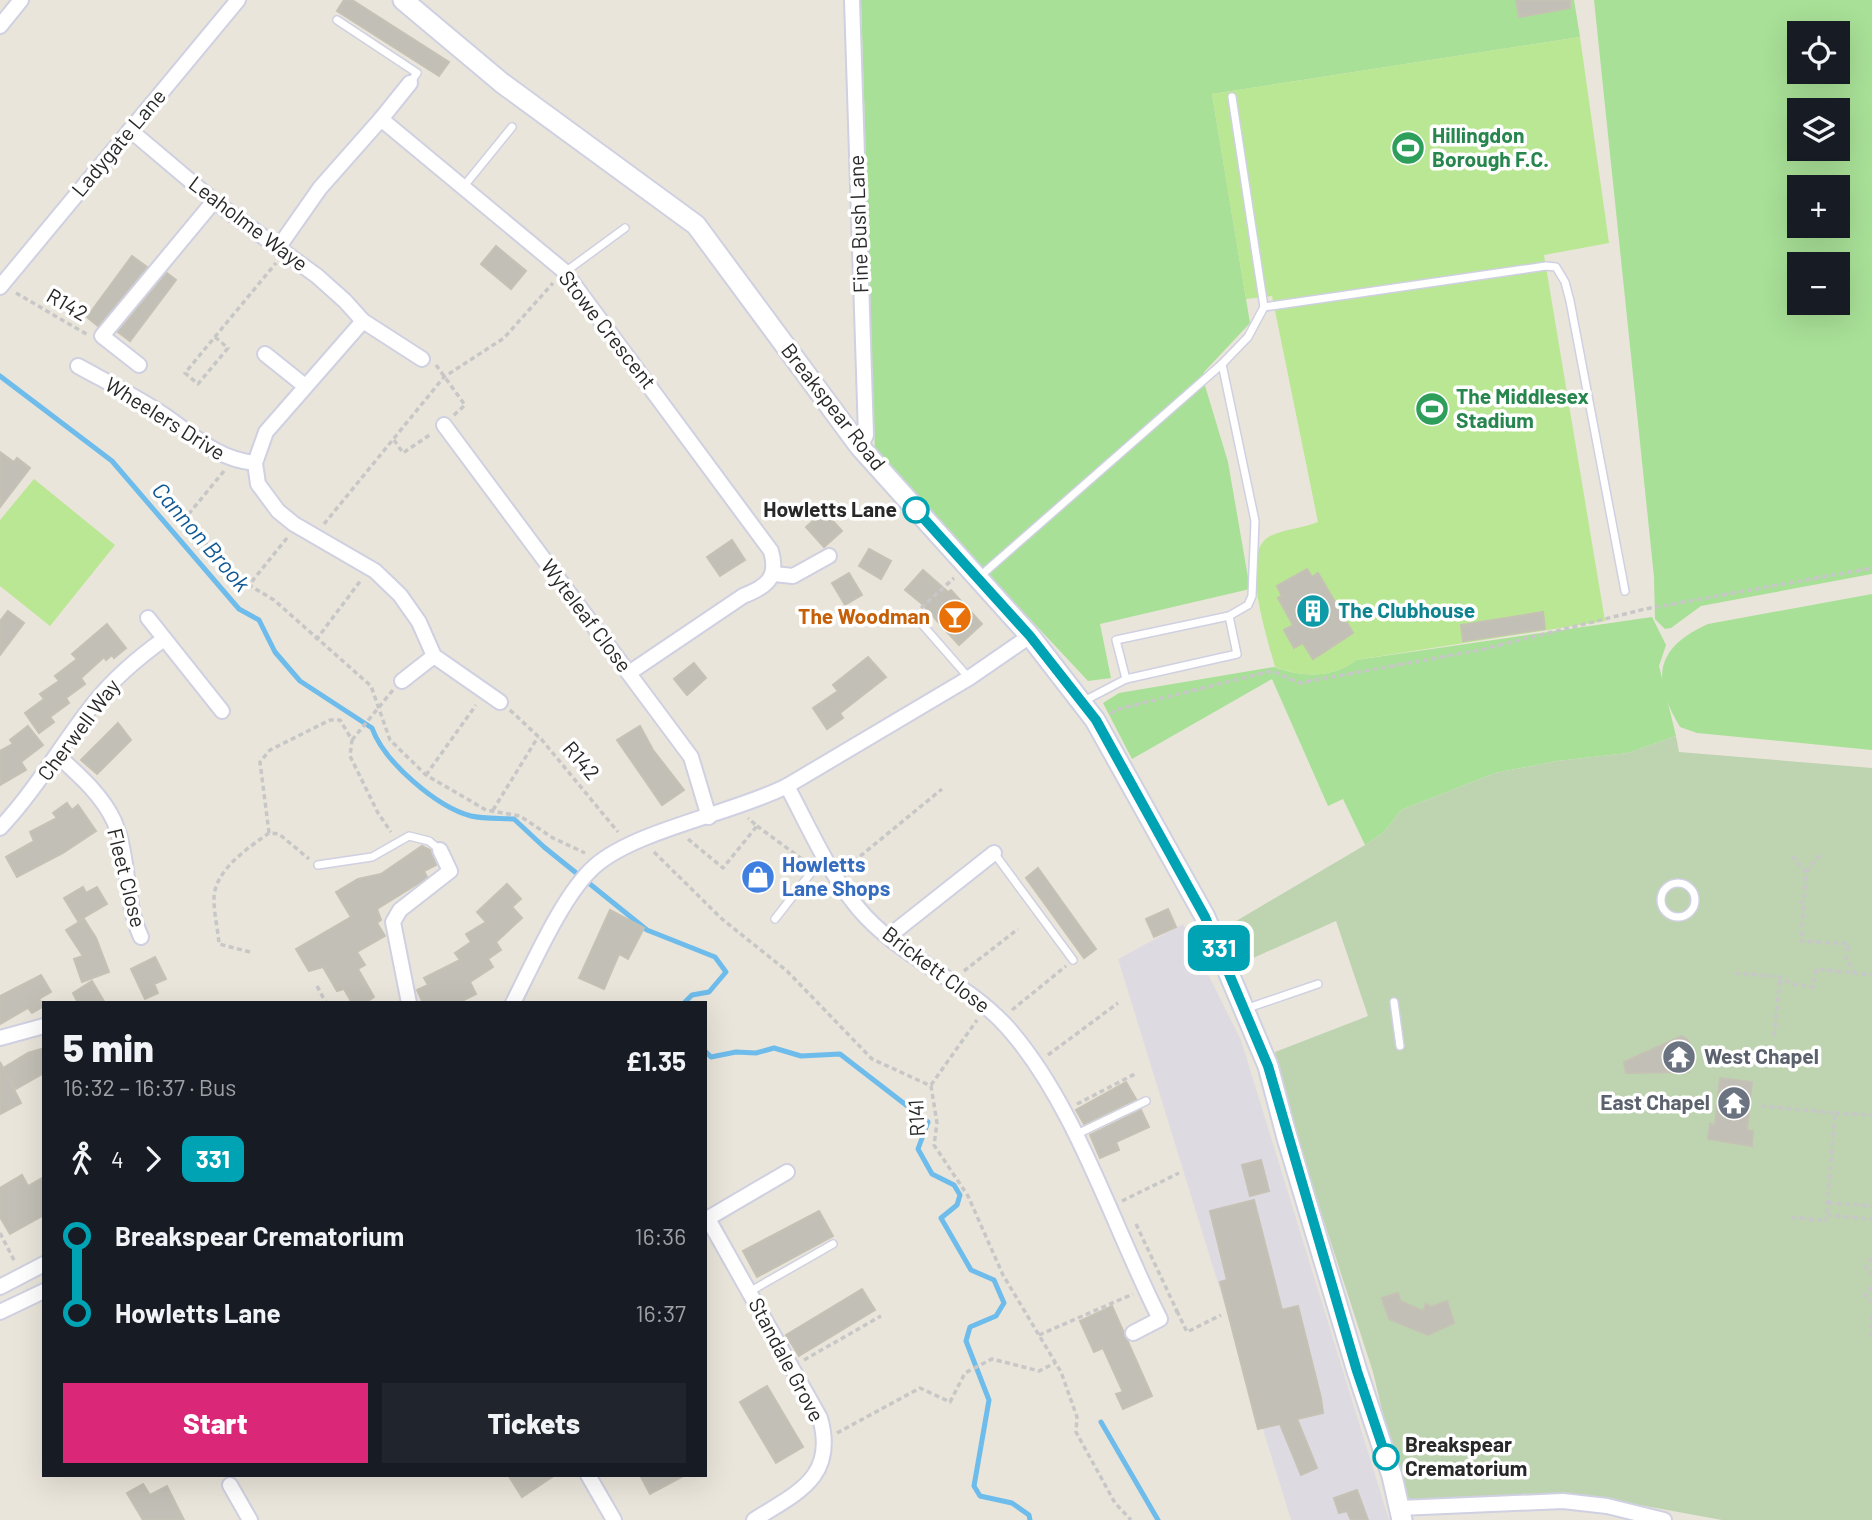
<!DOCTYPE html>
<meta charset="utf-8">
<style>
body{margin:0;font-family:Barlow,sans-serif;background:#20242c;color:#f1f3f6;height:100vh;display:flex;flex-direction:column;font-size:26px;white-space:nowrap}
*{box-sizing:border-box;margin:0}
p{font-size:23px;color:#9ea1a6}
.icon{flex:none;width:38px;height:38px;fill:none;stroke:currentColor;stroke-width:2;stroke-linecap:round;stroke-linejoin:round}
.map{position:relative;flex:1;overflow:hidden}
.drawer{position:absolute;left:42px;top:1001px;width:665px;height:476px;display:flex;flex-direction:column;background:#171b24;border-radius:0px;box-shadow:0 7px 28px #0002}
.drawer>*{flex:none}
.badge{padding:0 14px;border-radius:10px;font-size:24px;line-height:46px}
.buttons{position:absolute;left:1787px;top:21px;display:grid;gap:14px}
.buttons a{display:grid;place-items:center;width:63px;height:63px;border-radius:0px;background:#171b24;box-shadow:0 7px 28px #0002;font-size:35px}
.map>.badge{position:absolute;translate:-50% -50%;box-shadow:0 0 0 4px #fff}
.legs{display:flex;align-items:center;gap:10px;height:77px;padding:0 21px;font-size:23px}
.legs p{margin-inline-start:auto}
.summary{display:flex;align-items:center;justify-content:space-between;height:119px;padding:0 21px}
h1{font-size:38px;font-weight:800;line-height:52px}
.cta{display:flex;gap:14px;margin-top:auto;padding:14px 21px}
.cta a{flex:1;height:80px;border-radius:0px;background:#db2777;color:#fff;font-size:28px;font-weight:800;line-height:80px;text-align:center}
.cta a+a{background:#20242c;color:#f1f3f6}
ul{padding:0 21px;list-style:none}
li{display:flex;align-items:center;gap:24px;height:77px;font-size:26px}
li i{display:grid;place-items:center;width:10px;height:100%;margin:0 9px;background:currentColor}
li i::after{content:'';width:18px;height:18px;margin:-9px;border:5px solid;border-radius:50%;background:#171b24}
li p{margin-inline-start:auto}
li:first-child i{background:linear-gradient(#0000 50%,currentColor 0)}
li:last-child i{background:linear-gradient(currentColor 50%,#0000 0)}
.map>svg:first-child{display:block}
</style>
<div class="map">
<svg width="1872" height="1520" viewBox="0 0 1872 1520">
<rect width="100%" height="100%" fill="#eae5da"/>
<polygon fill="#dedae2" points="1183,924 1241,1040 1389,1520 1291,1520 1118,959"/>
<g fill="#a8e097" fill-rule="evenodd">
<polygon points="861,0 1574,0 1580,37 1212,94 1250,323 1204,372 1203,379 1228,462 1250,589 1100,624 1111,678 1088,681 875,453"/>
<path d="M1594 0H1872V574L1701 606 1671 628 1665 629 1655 619 1654 577ZM1838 33V72H1799V33ZM1838 110V149H1799V110ZM1799 187H1838V226H1799ZM1838 264V303H1799V264Z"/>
<path d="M1872 594V750L1697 733 1680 727C1651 678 1655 648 1708 624Z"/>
<path d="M1652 617 1666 645 1659 666 1676 736 1628 753 1557 761 1495 773 1401 810 1384 832 1365 845 1343 799 1328 806 1272 679 1132 759 1103 703 1119 693 1274 667C1301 677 1333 679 1356 660Z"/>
</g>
<polygon fill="#bed4b1" points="1676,736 1679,752 1872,768 1872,1520 1722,1520 1585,1495 1404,1502 1373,1372 1292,1123 1275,1052 1368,1016 1336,921 1242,963 1226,927 1365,845 1384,832 1401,810 1495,773 1557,761 1628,753"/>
<g fill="#bae793">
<path d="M1580 37 1609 243 1544 255 1605 621 1356 660C1333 679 1301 677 1275 667 1268 640 1238 552 1270 536 1285 529 1303 528 1318 522L1272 296 1246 299 1212 94Z"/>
<polygon points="34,479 115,545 50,626 0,586 0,520"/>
</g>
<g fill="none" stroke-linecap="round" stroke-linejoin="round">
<g stroke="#6ebceb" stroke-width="5">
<path d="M0 376 112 461 239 609 259 620 275 652 300 681 372 728C384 762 437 807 471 816 484 819 501 818 514 819L544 847 647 930 715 957 726 972 709 992 692 995 684 1003"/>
<polyline points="705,1051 711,1057 736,1052 756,1053 774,1048 801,1056 840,1054 928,1122 918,1149 932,1174 954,1185 960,1195 957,1205 941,1218 971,1270 994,1280 1004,1303 996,1316 970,1327 966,1341 989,1400 974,1486 980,1496 1012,1503 1029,1515 1030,1520"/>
<polyline points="1101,1422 1158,1520"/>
</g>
</g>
<g fill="#c2bfb6" stroke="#c5c1b4" stroke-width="2">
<polygon points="344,0 352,0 449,62 439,76 337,11"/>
<polygon points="1516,0 1570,0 1570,8 1519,17"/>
<polygon points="496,246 526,271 511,289 481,264"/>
<polygon points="132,256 147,267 98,326 87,317"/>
<polygon points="167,273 176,280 130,341 118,332"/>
<polygon points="0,452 14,462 17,458 30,468 0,507"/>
<polygon points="824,511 842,531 824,547 806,527"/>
<polygon points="732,540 745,560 720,576 707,557"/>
<polygon points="869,549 891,561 881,579 859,566"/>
<polygon points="1307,569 1312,577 1318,573 1353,633 1313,659 1303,643 1294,648 1284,630 1293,625 1278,598 1282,596 1277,586"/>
<polygon points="923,570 948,592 951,590 982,624 959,645 921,603 905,590"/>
<polygon points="849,573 862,595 845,605 832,583"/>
<polygon points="8,611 24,623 0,655 0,621"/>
<polygon points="1543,612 1545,629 1463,641 1461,625"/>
<polygon points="107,624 126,648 114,658 112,655 106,660 104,657 81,678 85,684 66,698 69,703 50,717 54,722 39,733 25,713 44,699 40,694 59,681 55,676 77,659 72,654"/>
<polygon points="868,657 886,677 840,713 843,718 827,729 813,708 838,691 833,685"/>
<polygon points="694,663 706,678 687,695 674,679"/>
<polygon points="118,723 131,740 97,774 81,760"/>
<polygon points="28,726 43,745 21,762 26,770 0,785 0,751 13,744 10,740"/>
<polygon points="640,726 653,750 684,790 662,805 617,740"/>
<polygon points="67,803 72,810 78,805 96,831 63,853 17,877 6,857 34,841 30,832 57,818 53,813"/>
<polygon points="422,846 430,850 436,865 424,871 427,877 422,881 377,909 381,920 377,923 385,936 357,952 365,965 358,969 374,997 365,1003 352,1003 344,989 337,991 323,967 309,971 296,949 351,917 336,892 358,879 381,874"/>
<polygon points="1038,868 1096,949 1084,958 1026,878"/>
<polygon points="507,884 521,899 512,907 522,918 496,942 501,950 488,959 493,967 470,982 476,994 458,1003 423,1003 417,990 428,985 424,978 460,960 455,953 471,942 466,934 486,922 477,912"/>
<polygon points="83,887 86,893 97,887 107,904 78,921 64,898"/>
<polygon points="1168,909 1176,927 1154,937 1146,919"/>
<polygon points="610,910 644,928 628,959 619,954 604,989 579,978"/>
<polygon points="84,919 96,938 109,972 82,982 74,959 83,956 66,930"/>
<polygon points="155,957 166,979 154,984 158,993 145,999 131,969"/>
<polygon points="41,975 51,992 39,999 44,1006 32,1013 28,1008 0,1024 0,996"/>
<polygon points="92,981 105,1003 78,1003 73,993"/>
<polygon points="1682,1036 1688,1040 1694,1053 1689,1072 1626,1073 1624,1062"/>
<polygon points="44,1048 44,1073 16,1089 3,1068 28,1053"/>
<polygon points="0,1062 21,1103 0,1114"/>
<polygon points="1720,1078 1752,1082 1747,1130 1753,1131 1752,1146 1708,1139 1710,1124 1715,1125"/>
<polygon points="1126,1082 1136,1099 1084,1124 1076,1110"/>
<polygon points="1141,1110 1149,1127 1116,1142 1119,1150 1100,1158 1090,1135"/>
<polygon points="1261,1160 1269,1191 1250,1196 1242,1165"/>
<polygon points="22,1175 28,1186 44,1177 44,1215 10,1234 0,1217 0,1188"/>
<polygon points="1254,1200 1282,1310 1298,1306 1321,1398 1323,1413 1297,1419 1317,1468 1301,1475 1280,1424 1258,1429 1220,1282 1227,1280 1210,1211"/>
<polygon points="819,1211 833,1236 757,1277 743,1251"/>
<polygon points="862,1289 875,1310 799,1356 786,1335"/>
<polygon points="1398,1293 1400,1301 1423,1311 1426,1304 1431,1307 1447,1301 1454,1323 1428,1335 1389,1319 1382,1298"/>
<polygon points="1112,1306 1152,1396 1123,1409 1116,1394 1123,1392 1103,1348 1094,1352 1080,1321"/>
<polygon points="767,1386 803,1447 776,1463 740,1402"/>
<polygon points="508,1475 555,1475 522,1497"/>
<polygon points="640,1475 685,1475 650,1494"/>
<polygon points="143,1484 150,1495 167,1486 184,1520 143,1520 127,1493"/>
<polygon points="1357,1490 1368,1520 1351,1520 1347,1511 1339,1513 1334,1498"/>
</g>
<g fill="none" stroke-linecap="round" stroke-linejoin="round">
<g stroke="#cfd0e1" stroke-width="10">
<g id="service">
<polyline points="337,20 417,73 410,83"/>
<polyline points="464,186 512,127"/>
<polyline points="565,272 625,228"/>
<polyline points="1264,307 1546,266 1556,267 1565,282 1570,301 1625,591"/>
<polyline points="978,578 1222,364"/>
<polyline points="914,615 969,678"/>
<polyline points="1126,679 1116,640 1229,616"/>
<polyline points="1082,702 1126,679 1237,654 1229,616 1248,605 1252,596 1255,521 1222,364 1248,337 1264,307 1232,97"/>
<polyline points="994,853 1073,960"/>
<polyline points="318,865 372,857 409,836 429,841 440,850"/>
<circle cx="1678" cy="900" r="17"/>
<polyline points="775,919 824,856"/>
<polyline points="1394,1002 1400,1046"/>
<polyline points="1245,1009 1318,984"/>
<polyline points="1075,1135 1146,1101"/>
<polyline points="749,1292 833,1244"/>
</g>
</g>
<g stroke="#cfd0e1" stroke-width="18">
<g id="minor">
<polyline points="852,0 866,435 860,447"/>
<polyline points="0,26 21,0"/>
<polyline points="381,119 410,83"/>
<polyline points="130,130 214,201 317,276 345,301 363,321 422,359"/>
<path d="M278 248 320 188 381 119 564 271 771 551C779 578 766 587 743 596L629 673"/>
<polyline points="0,287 238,0"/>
<polyline points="363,321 266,432 255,463 258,484 278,511 294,524 375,571 400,595 419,622 434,656 500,702"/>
<polyline points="265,354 305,386"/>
<polyline points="139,365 102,336 214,201"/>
<path d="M78 366C107 382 137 397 164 415 195 436 216 459 255 463"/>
<polyline points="444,425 691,757 709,817"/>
<polyline points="774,574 793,576 829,556"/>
<polyline points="148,618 222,711"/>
<polyline points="402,681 434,656"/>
<path d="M58 756C79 775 102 795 114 821 130 858 124 900 141 937"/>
<path d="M787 786C810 829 832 881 866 917 908 961 968 983 1008 1028 1076 1105 1113 1227 1160 1319L1133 1333"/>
<path d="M0 828C37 789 62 743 95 702 115 677 139 657 164 639"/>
<polyline points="889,936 994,853"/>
<polyline points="409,1003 393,922 400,910 450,871 440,850"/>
<path d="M513 1003C533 964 563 894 595 866 636 830 734 813 787 786L969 678 1030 636"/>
<polyline points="0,1038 44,1026"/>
<path d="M708 1219 820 1418C837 1478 796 1493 754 1520"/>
<polyline points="705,1220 787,1172"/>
<polyline points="0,1287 44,1264"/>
<polyline points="0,1312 44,1291"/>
<polyline points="588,1475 614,1520"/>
<polyline points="230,1485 250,1520"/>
<polyline points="1400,1508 1563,1501 1607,1506 1664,1520"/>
</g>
</g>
<g stroke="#cfd0e1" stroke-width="23">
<polyline id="tertiary" points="403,0 502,83 696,225 860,447 1030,636 1095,720 1205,917 1268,1066 1287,1138 1357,1371 1392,1476 1402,1520"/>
</g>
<g stroke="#c7c7c7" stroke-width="3.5" stroke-dasharray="5 3.5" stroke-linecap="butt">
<polyline points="16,293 88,335"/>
<polyline points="215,337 228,348 198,384 185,373 276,263"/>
<polyline points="436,365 465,405 453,416"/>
<polyline points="394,440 403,453 431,434"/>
<polyline points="224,471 183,521 248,585"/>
<polyline points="324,524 444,377 504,338 553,283"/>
<polyline points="287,538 249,585 274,600 371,686 390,740 426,775 486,810 520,816 553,838 585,853"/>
<polyline points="921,608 954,578"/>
<polyline points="316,640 361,580"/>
<polyline points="510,710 542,740 618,832"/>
<polyline points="1111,714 1115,710 1267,672 1275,672 1299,683 1480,650 1645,609 1872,568"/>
<polyline points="352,740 393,690"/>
<polyline points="426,775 476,705"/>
<polyline points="493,810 538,737"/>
<polyline points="757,826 806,862"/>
<polyline points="269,833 260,762 270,750 330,720 340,720 352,740 350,756 378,813 391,832"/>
<polyline points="688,839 723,868 757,826 748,818"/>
<polyline points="654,852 722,919 787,971 872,1059 931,1086 937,1123 934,1145 968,1196 1003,1275 1061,1372 1077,1417 1076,1432 1115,1503 1131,1520"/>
<polyline points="1792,856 1806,872 1804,902"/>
<polyline points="847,867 942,789"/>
<polyline points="1806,872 1821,854"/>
<polyline points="1799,902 1804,902 1801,941 1848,944 1846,958 1854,973"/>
<path d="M250 952 219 944C218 930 214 914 214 900 213 871 248 848 269 833L279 834 309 859"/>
<polyline points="964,971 1018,929"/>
<polyline points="1735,973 1780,977 1792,984 1813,987 1816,969 1872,975"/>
<polyline points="317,986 326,1003"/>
<polyline points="1012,1010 1066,966"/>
<polyline points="1774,1036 1780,977"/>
<polyline points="1048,1055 1118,1003"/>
<polyline points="931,1085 977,1020"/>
<polyline points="1077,1104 1135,1074"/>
<polyline points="1761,1106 1835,1113 1826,1221 1789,1217"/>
<polyline points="1835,1113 1872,1115"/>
<polyline points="1122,1201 1179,1173"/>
<polyline points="1828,1203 1872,1206"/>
<polyline points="1827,1215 1872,1219"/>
<polyline points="1136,1224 1177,1311 1173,1313"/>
<polyline points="0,1233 15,1262"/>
<polyline points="1872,1258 1866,1267 1872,1274"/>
<polyline points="1872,1287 1865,1295 1872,1302"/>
<polyline points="1177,1311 1187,1332 1221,1315"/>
<polyline points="1039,1335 1133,1294"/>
<polyline points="1871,1337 1872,1312"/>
<polyline points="804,1360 881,1316"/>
<polyline points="837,1433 920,1388 950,1402 965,1373 992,1359 1039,1371 1055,1363"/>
</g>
<use href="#service" stroke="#fff" stroke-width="7"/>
<use href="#minor" stroke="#fff" stroke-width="14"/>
<use href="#tertiary" stroke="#fff" stroke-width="19"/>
</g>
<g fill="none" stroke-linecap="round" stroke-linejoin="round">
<g stroke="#fff" stroke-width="16">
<polyline id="line-1" points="916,510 1030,636 1096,720 1205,917 1268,1066 1357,1371 1386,1457"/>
</g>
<use href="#line-1" stroke="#00a3b4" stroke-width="10"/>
</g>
<defs>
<g id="stadium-disc" transform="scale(1.75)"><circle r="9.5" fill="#2e9e5b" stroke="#fff"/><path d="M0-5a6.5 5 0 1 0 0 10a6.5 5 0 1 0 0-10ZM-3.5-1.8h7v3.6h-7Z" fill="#fff"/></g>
<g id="building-disc" transform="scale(1.75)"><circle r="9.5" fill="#0f9aa8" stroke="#fff"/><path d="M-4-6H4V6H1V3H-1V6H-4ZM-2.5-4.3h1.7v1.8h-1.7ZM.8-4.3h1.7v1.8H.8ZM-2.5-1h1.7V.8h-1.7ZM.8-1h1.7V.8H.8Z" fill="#fff"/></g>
<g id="bar-disc" transform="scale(1.75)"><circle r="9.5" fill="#e8710a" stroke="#fff"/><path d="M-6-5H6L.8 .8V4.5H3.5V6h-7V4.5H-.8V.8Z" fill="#fff"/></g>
<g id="shop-disc" transform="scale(1.75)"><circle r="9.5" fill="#3f7fe0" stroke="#fff"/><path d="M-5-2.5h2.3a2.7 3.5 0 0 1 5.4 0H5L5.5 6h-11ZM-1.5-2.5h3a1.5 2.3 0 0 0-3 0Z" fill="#fff"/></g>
<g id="temple-disc" transform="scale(1.75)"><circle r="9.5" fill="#6b7280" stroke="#fff"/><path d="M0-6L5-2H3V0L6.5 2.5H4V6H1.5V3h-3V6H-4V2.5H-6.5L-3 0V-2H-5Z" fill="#fff"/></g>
</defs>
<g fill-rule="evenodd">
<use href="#stadium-disc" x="1408" y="148"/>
<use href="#stadium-disc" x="1432" y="409"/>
<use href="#building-disc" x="1313" y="611"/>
<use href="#bar-disc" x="955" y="617"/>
<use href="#shop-disc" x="758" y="877"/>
<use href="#temple-disc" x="1679" y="1057"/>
<use href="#temple-disc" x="1734" y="1103"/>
</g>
<g fill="#fff" stroke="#00a3b4" stroke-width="3.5">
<circle cx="916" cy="510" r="12"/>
<circle cx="1386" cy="1457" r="12"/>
</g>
<g text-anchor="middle" stroke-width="7" stroke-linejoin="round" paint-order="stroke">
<g font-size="21" font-weight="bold" fill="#27864d" stroke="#fff" text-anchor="start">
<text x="1432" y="143">Hillingdon<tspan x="1432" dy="24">Borough F.C.</tspan></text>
<text x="1456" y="404">The Middlesex<tspan x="1456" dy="24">Stadium</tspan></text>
</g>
<g font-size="21" fill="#282828" stroke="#fff">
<text transform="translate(119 143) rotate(-50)" y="7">Ladygate Lane</text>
<text transform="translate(248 224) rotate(37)" y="7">Leaholme Waye</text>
<text transform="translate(859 224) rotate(-92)" y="7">Fine Bush Lane</text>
<text transform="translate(67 305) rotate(30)" y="7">R142</text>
<text transform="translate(607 330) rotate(52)" y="7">Stowe Crescent</text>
<text transform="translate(833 407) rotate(52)" y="7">Breakspear Road</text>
<text transform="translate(165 419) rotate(32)" y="7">Wheelers Drive</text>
<text transform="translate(586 616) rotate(53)" y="7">Wyteleaf Close</text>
<text transform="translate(79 730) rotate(-53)" y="7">Cherwell Way</text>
<text transform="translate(581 761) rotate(49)" y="7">R142</text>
<text transform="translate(126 878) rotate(76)" y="7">Fleet Close</text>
<text transform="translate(936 970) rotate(37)" y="7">Brickett Close</text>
<text transform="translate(917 1118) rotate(-93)" y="7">R141</text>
<text transform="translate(786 1360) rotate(62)" y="7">Standale Grove</text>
</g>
<g font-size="21" font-weight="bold" fill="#282828" stroke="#fff" text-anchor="end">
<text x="897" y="517">Howletts Lane</text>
<text x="1405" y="1452" text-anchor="start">Breakspear<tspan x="1405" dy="24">Crematorium</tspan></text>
</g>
<g font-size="21" font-weight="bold" fill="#0d838f" stroke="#fff" text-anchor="start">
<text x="1338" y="618">The Clubhouse</text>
</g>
<g font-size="21" font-weight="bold" fill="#c56008" stroke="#fff" text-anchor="end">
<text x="930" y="624">The Woodman</text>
</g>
<g font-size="21" font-weight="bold" fill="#366cbe" stroke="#fff" text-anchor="start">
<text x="782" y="872">Howletts<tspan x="782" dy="24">Lane Shops</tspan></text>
</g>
<g font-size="21" font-weight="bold" fill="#5b616d" stroke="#fff" text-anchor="start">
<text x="1704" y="1064">West Chapel</text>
<text x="1710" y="1110" text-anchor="end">East Chapel</text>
</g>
<g font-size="23" font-style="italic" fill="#105893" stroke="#fff">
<text transform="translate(201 537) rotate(49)" y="8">Cannon Brook</text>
</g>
</g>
</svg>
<div class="buttons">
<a><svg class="icon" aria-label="locate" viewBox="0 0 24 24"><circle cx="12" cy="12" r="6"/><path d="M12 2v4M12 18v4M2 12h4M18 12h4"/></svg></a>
<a><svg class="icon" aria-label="layers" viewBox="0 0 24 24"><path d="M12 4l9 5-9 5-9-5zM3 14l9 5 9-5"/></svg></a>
<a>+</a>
<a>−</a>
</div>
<b class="badge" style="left:1219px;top:948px;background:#00a3b4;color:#fff">331</b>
<section class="drawer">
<div class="summary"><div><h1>5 min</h1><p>16:32 – 16:37 · Bus</p></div><b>£1.35</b></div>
<div class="legs"><svg class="icon" aria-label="walk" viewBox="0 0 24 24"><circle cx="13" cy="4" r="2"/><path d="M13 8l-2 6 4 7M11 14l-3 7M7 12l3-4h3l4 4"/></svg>4<svg class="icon" aria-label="forward" viewBox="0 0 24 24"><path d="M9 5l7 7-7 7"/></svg><b class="badge" style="background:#00a3b4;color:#fff">331</b></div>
<ul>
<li><i style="color:#00a3b4"></i><b>Breakspear Crematorium</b><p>16:36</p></li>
<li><i style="color:#00a3b4"></i><b>Howletts Lane</b><p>16:37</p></li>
</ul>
<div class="cta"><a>Start</a><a>Tickets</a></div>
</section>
</div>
